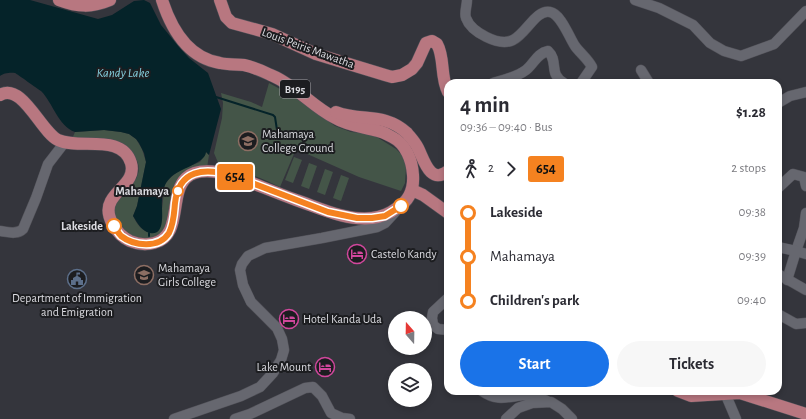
<!DOCTYPE html>
<meta charset="utf-8">
<style>
body{margin:0;font-family:"Alegreya Sans",sans-serif;background:#f7f7f7;color:#2b2b33;height:100vh;display:flex;flex-direction:column;font-size:15px;white-space:nowrap}
*{box-sizing:border-box;margin:0}
p{font-size:13px;color:#7c7c81}
.icon{flex:none;width:22px;height:22px;fill:none;stroke:currentColor;stroke-width:2;stroke-linecap:round;stroke-linejoin:round}
.map{position:relative;flex:1;overflow:hidden}
.side{position:absolute;left:444px;top:79px;width:338px;height:316px;display:flex;flex-direction:column;background:#fff;border-radius:12px;box-shadow:0 2px 6px #0003}
.side>*{flex:none}
.badge{padding:0 8px;border-radius:3px;font-size:14px;line-height:26px}
.needle{width:26px;rotate:340deg}
.buttons{position:absolute;left:388px;top:311px;display:grid;gap:8px}
.buttons a{display:grid;place-items:center;width:44px;height:44px;border-radius:50%;background:#fff;box-shadow:0 2px 6px #0003;font-size:20px}
.map>.badge{position:absolute;translate:-50% -50%;box-shadow:0 0 0 2px #fff}
.legs{display:flex;align-items:center;gap:6px;height:44px;padding:0 16px;font-size:13px}
.legs p{margin-inline-start:auto}
.head{display:flex;align-items:center;justify-content:space-between;height:68px;padding:0 16px}
h1{font-size:22px;font-weight:600;line-height:30px}
.button{display:flex;gap:8px;margin-top:auto;padding:8px 16px}
.button a{flex:1;height:46px;border-radius:24px;background:#1a73e8;color:#fff;font-size:16px;font-weight:600;line-height:46px;text-align:center}
.button a+a{background:#f7f7f7;color:#2b2b33}
ul{padding:0 16px;list-style:none}
li{display:flex;align-items:center;gap:14px;height:44px;font-size:15px}
li i{display:grid;place-items:center;width:6px;height:100%;margin:0 5px;background:currentColor}
li i::after{content:'';width:10px;height:10px;margin:-5px;border:3px solid;border-radius:50%;background:#fff}
li p{margin-inline-start:auto}
li:first-child i{background:linear-gradient(#0000 50%,currentColor 0)}
li:last-child i{background:linear-gradient(currentColor 50%,#0000 0)}
.map>svg:first-child{display:block}
</style>
<div class="map">
<svg width="806" height="419" viewBox="0 0 806 419">
<rect width="100%" height="100%" fill="#34353c"/>
<g fill="#445548">
<path d="M269 83 293 96 335 126 351 132 372 134 396 149 403 156 406 168 405 183 401 191 359 177 296 149 280 187C260 177 240 170 219 165L214 153 222 118 223 103 221 93 251 102 262 107Z"/>
<path d="M104 130 121 132 129 134 136 139 142 149 146 162 137 206 133 216C137 224 142 232 152 233L162 209 165 184 171 177 180 170 200 162 206 152 209 155 207 168 178 180 173 188 171 198 169 223 155 240 132 237 116 225 113 208C127 187 153 175 129 149L72 139 75 132Z"/>
<polygon points="294,157 302,160 293,183 285,180"/>
<polygon points="309,163 317,166 309,189 301,186"/>
<polygon points="325,169 333,172 325,195 317,192"/>
<polygon points="341,175 349,178 341,201 333,198"/>
</g>
<path fill="#052329" d="M0 0H30L98 19 112 15 134 1 144 0 150 3 161 25 179 47 189 58 208 73 221 109 209 155 206 152C205 164 179 168 170 178 164 184 162 192 162 200 161 209 167 236 150 233 141 231 137 222 133 216L137 206 146 162 144 153 139 143 136 139 129 134 121 132 104 130 75 132C58 126 53 103 41 91 38 89 17 74 15 73 11 72 3 73 0 76Z"/>
<g fill="none" stroke-linecap="round" stroke-linejoin="round">
<g stroke="#052329" stroke-width="2">
<polyline points="216,97 273,115 275,117 277,130"/>
<polyline points="149,236 149,233"/>
</g>
<g stroke="#515158" stroke-width="11">
<g id="minor">
<path d="M467 0C467 6 464 13 466 18 471 32 499 47 513 40 526 34 536 9 550 12 561 14 569 37 575 46 580 53 588 59 592 67L581 83"/>
<polyline points="635,0 659,8 693,25 710,43 724,51 741,56 774,44 806,11"/>
<polyline points="641,70 649,83"/>
<path d="M493 83C504 80 517 77 526 70 534 64 537 53 548 51 559 61 548 74 564 83"/>
<polyline points="778,103 790,96 806,92"/>
<polyline points="778,188 793,174 804,177 806,186"/>
<polyline points="806,213 804,228 796,251 806,254"/>
<path d="M0 231C8 232 17 235 23 229L36 198 48 164 65 142"/>
<polyline points="778,247 796,251 787,280"/>
<polyline points="778,274 806,290"/>
<polyline points="448,298 433,312 432,318 433,325 438,329 448,330"/>
<polyline points="778,314 796,324 806,323"/>
<path d="M482 391C500 404 512 394 532 395 537 396 542 399 547 401"/>
<polyline points="725,393 736,419"/>
<polyline points="174,419 241,396 260,387 273,373 281,360 284,350 282,339 277,328 251,302 243,285 240,270 242,264 248,256 265,248 322,238 377,227 385,223 396,211"/>
<polyline points="235,419 250,414 305,388 313,387 322,396 331,413 342,418 350,419"/>
<polyline points="506,419 518,408 532,403 551,402 562,409 572,419"/>
</g>
</g>
<g stroke="#515158" stroke-width="13">
<g id="major">
<path d="M59 0C78 7 91 8 110 0"/>
<path d="M220 0 226 17 232 23 272 34 316 54 385 75 392 77 402 75 412 69 417 63 426 43 432 41 437 44C445 58 440 76 448 92"/>
<path d="M0 95C22 82 41 132 58 140 79 150 122 133 131 163 136 180 118 188 111 201 103 215 117 235 130 241 137 244 146 245 154 243 195 233 149 153 231 175 253 183 274 192 296 200 320 208 346 221 372 218 382 217 389 214 397 208 409 201 414 189 413 175 412 160 406 144 392 137 388 135 383 132 378 131 364 127 348 126 335 118 313 107 296 86 273 76 264 72 254 67 244 65 236 64 228 65 220 63 188 58 171 28 162 0"/>
<path d="M336 112C362 122 384 112 407 133 411 138 415 142 418 148 424 160 430 185 448 171"/>
<polyline points="412,190 423,195 448,213"/>
<polyline points="678,391 691,396 740,393 806,414"/>
</g>
</g>
<use href="#minor" stroke="#66676f" stroke-width="10"/>
<use href="#major" stroke="#b87780" stroke-width="12"/>
</g>
<g fill="none" stroke-linecap="round" stroke-linejoin="round">
<g stroke="#fff" stroke-width="9">
<path id="line-1" d="M114 226C116 229 118 233 121 236 134 246 159 249 169 233 174 223 174 213 175 203 179 169 204 168 231 175L328 212 357 218H372L385 216 401 206"/>
</g>
<use href="#line-1" stroke="#f58220" stroke-width="6"/>
</g>
<defs>
<g id="school-ring" transform="scale(1)"><circle r="9.5" fill="#1c1d20" stroke="#8d6e63" stroke-width="1.5"/><path d="M0-5L7-2L0 1L-7-2ZM-4 1L0 2.5L4 1V4Q0 6-4 4Z" fill="#8d6e63"/></g>
<g id="hotel-ring" transform="scale(1)"><circle r="9.5" fill="#1c1d20" stroke="#d1479c" stroke-width="1.5"/><path d="M-6-4.5h1.5V1H6V5H4.5V3h-9V5H-6ZM-4 0a1.8 1.8 0 1 1 3.6 0ZM.5 0V-2.5h3Q6-2.5 6 0Z" fill="#d1479c"/></g>
<g id="civic-ring" transform="scale(1)"><circle r="9.5" fill="#1c1d20" stroke="#5c6f8a" stroke-width="1.5"/><path d="M-.6-6.5H3V-4.5H.6V-3L4-1V1h2V6H-6V1h2V-1L-.6-3ZM-1.2 2.5V6h2.4V2.5Z" fill="#5c6f8a"/></g>
</defs>
<g fill-rule="evenodd">
<use href="#school-ring" x="248" y="141"/>
<use href="#hotel-ring" x="357" y="254"/>
<use href="#school-ring" x="144" y="275"/>
<use href="#civic-ring" x="77" y="279"/>
<use href="#hotel-ring" x="289" y="319"/>
<use href="#hotel-ring" x="325" y="367"/>
</g>
<g fill="#fff" stroke="#f58220" stroke-width="2">
<circle cx="178" cy="191" r="5"/>
<circle cx="401" cy="206" r="7"/>
<circle cx="114" cy="226" r="7"/>
</g>
<g text-anchor="middle" stroke-width="4" stroke-linejoin="round" paint-order="stroke">
<rect fill="#1c1d20" stroke="#a2a2a6" stroke-width="1" x="280" y="80" width="30" height="18" rx="3"/>
<g font-size="11" font-weight="bold" fill="#dbdbe0">
<text x="295" y="93">B195</text>
</g>
<g font-size="12" fill="#dbdbe0" stroke="#1c1d20">
<text transform="translate(308 48) rotate(20)" y="4">Louis Peiris Mawatha</text>
</g>
<g font-size="12" fill="#dbdbe0" stroke="#1c1d20" text-anchor="start">
<text x="262" y="138">Mahamaya<tspan x="262" dy="14">College Ground</tspan></text>
<text x="371" y="258">Castelo Kandy</text>
<text x="158" y="272">Mahamaya<tspan x="158" dy="14">Girls College</tspan></text>
<text x="77" y="302" text-anchor="middle">Department of Immigration<tspan x="77" dy="14">and Emigration</tspan></text>
<text x="303" y="323">Hotel Kanda Uda</text>
<text x="311" y="371" text-anchor="end">Lake Mount</text>
</g>
<g font-size="12" font-weight="bold" fill="#dbdbe0" stroke="#1c1d20" text-anchor="end">
<text x="169" y="195">Mahamaya</text>
<text x="103" y="230">Lakeside</text>
</g>
<g font-size="13" font-style="italic" fill="#85cedd" stroke="#1c1d20">
<text x="123" y="77">Kandy Lake</text>
</g>
</g>
</svg>
<div class="buttons">
<a><svg class="needle" viewBox="-14 -14 28 28"><path d="M0-13l5 13h-10z" fill="#e53935"/><path d="M0 13l5-13h-10z" fill="#7c7c81"/></svg></a>
<a><svg class="icon" aria-label="layers" viewBox="0 0 24 24"><path d="M12 4l9 5-9 5-9-5zM3 14l9 5 9-5"/></svg></a>
</div>
<b class="badge" style="left:235px;top:177px;background:#f58220;color:#111">654</b>
<section class="side">
<div class="head"><div><h1>4 min</h1><p>09:36 – 09:40 · Bus</p></div><b>$1.28</b></div>
<div class="legs"><svg class="icon" aria-label="walk" viewBox="0 0 24 24"><circle cx="13" cy="4" r="2"/><path d="M13 8l-2 6 4 7M11 14l-3 7M7 12l3-4h3l4 4"/></svg>2<svg class="icon" aria-label="forward" viewBox="0 0 24 24"><path d="M9 5l7 7-7 7"/></svg><b class="badge" style="background:#f58220;color:#111">654</b><p>2 stops</p></div>
<ul>
<li><i style="color:#f58220"></i><b>Lakeside</b><p>09:38</p></li>
<li><i style="color:#f58220"></i><span>Mahamaya</span><p>09:39</p></li>
<li><i style="color:#f58220"></i><b>Children's park</b><p>09:40</p></li>
</ul>
<div class="button"><a>Start</a><a>Tickets</a></div>
</section>
</div>
